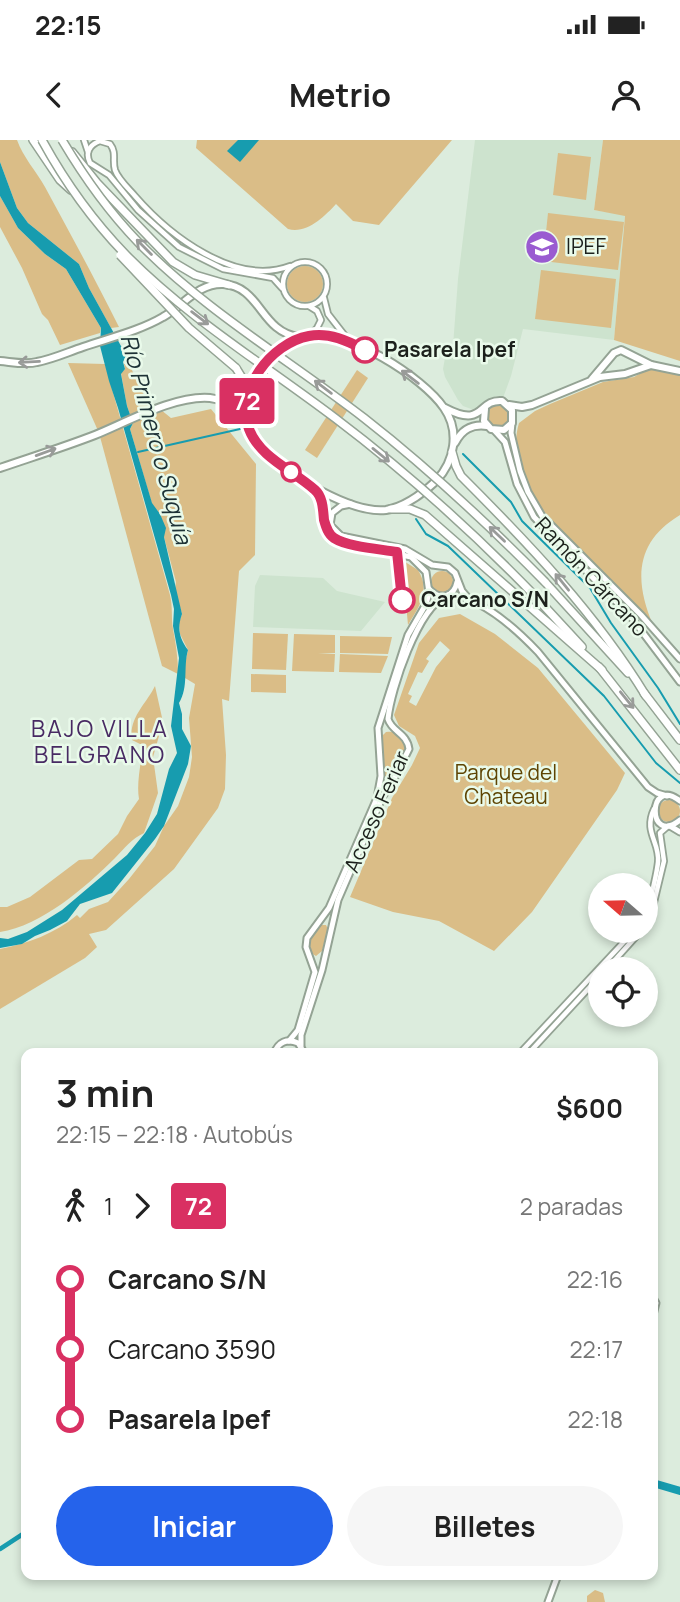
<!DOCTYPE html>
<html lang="es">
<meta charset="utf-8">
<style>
body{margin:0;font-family:Manrope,sans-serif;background:#f6f6f6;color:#222;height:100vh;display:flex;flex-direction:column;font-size:26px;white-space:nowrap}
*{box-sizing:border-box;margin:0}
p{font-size:23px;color:#767676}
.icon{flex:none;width:38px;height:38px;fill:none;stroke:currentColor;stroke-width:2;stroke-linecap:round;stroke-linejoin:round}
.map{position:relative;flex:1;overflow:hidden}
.details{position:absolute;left:21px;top:908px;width:637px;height:532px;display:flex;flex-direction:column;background:#fff;border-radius:14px;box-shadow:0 4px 10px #0003}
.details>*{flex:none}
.badge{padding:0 14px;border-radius:5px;font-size:24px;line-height:46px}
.needle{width:46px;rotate:290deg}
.tools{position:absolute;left:588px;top:733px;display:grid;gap:14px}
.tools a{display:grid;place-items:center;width:70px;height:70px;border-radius:50%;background:#fff;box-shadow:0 4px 10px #0003;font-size:35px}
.map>.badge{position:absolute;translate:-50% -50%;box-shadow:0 0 0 4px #fff}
.legs{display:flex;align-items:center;gap:10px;height:77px;padding:0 35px;font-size:23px}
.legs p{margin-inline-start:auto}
.headline{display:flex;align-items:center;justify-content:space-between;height:119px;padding:0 35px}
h1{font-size:38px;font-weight:700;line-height:52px}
.button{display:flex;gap:14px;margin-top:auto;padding:14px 35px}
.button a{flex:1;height:80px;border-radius:42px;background:#2563eb;color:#fff;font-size:28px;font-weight:700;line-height:80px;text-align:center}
.button a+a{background:#f6f6f6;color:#222}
ul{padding:0 35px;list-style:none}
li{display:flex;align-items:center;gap:24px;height:70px;font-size:26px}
li i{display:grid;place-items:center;width:10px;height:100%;margin:0 9px;background:currentColor}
li i::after{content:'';width:18px;height:18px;margin:-9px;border:5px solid;border-radius:50%;background:#fff}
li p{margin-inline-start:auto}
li:first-child i{background:linear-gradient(#0000 50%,currentColor 0)}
li:last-child i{background:linear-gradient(currentColor 50%,#0000 0)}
.status{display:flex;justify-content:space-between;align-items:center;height:49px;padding:0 35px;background:#fff;direction:ltr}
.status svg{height:19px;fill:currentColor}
header{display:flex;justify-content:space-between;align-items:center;height:91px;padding:0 35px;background:#fff;font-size:32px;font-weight:700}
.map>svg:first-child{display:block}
</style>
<div class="status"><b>22:15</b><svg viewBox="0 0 49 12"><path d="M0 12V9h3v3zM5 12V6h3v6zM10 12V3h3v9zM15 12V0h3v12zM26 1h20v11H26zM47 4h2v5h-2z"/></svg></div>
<header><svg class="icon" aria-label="back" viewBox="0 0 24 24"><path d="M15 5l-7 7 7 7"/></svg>Metrio<svg class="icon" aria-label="person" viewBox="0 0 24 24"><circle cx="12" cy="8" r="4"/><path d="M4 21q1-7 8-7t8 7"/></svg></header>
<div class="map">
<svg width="680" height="1462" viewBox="0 0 680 1462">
<rect width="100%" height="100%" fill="#dcecdd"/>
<g fill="#cde3ce">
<polygon points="475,0 603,0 594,70 625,75 614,200 523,189 511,236 503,258 496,256 481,268 474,270 463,266 458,260 445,237 443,229 446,212 453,206 458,139"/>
<polygon points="260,435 323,438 337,451 385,462 361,491 253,487 255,446"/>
</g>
<g fill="#dabd87" fill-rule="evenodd">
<path d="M0 0H17C23 17 36 31 45 47 70 93 95 139 119 187L111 188 89 148 79 124 28 83 17 68 0 22Z"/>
<path d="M197 0H452L379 85 353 81 336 64C324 77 307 94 288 89L196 8Z"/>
<polygon points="603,0 680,0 680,221 614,200 625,76 594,70"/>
<polygon points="558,13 591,17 586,60 553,55"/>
<polygon points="0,56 18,88 45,114 66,129 101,188 100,193 60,205 48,180 42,174 22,128 0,87"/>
<polygon points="548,73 624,82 618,130 543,121"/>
<circle cx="305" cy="144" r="18"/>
<polygon points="541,130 616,139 611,188 535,179"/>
<path d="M68 223 105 224 170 455C173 467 171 478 173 489 176 504 178 519 178 534L162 526 99 293Z"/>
<path d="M124 224H129L145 257 171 278 211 269 256 324 255 415 239 431 229 561 222 559 226 615 225 649 218 668 174 729 106 790 89 794 97 807 85 818 0 869V809C27 804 56 793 77 775L80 778 89 769 108 762 129 739 155 706 164 686 178 666 189 637 192 617 189 578 195 544 185 538V523L188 510 180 494 179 483 182 474 175 450 176 442 164 397 160 374 152 364 130 289 133 283 127 266 121 233 125 229Z"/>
<path d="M651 227 680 234V375C635 402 634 440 653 485 608 440 497 354 519 283L535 271 550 264 603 242 634 237Z"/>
<polygon points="357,230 368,238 317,318 305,310"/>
<circle cx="498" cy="276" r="11"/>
<path d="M402 420 418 430C431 451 419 467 408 485Z"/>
<circle cx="442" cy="442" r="11"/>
<path d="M460 474 495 494 538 528 625 633 617 650 532 772 494 811 439 781 393 772 350 757 392 658 412 625 420 608 415 596 399 586 394 575 419 503 439 478ZM440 501 450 510 436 527 416 566 409 562 412 556 408 554 418 532 422 533 429 521 426 519Z"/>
<polygon points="253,493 288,494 286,530 252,529"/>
<polygon points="294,494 335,495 335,513 318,513 335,514 334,532 292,531"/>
<polygon points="340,496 392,497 388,514 340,513"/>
<polygon points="340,514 388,516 381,533 339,532"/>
<polygon points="251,534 286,535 286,553 251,552"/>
<path d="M155 546 163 582 153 617 158 653 144 693C131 699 125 708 115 718 86 747 41 786 0 792V767H7L30 757 79 720 92 719 118 694 127 676 139 659C136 641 142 623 142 605L132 600C128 578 147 563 155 546Z"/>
<path d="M386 592C399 590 402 597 407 608L392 637 389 639 383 635 381 597Z"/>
<circle cx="669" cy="671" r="11"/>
<path d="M319 785H326L328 789 322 811 316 816 311 813C306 801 312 795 319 785Z"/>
<polygon points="595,1450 603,1453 605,1462 587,1462 587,1456"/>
</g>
<g fill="#179caf">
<polygon points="238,0 259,0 240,22 227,11"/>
<path d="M0 22 17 68 28 83 79 124 89 148 121 206 125 209 127 214 123 222 125 229 121 234 127 266 133 283 130 289 152 363 160 374 166 388 164 397 182 474C177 488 179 498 188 510 183 527 189 547 179 563L182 574V589L191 606 188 624 164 686 155 699 112 753 80 764 67 781 50 790 35 796 22 804 0 808V798L8 799 27 792 62 770 127 715 145 693 157 674 169 629 177 613 171 586 179 518 173 486 174 469 171 455 118 268 109 241 100 206 101 188 66 129 45 114 18 88 0 56Z"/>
</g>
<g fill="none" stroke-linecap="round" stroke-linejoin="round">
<g stroke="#179caf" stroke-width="2">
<polyline points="138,312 240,289"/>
<polyline points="463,314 511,362 522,381 590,448 611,483 658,548 680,584"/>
<polyline points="416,379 426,394 448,406 604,556 656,623 680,643"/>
</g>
<polyline stroke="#179caf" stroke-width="4.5" points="0,1409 26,1392"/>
<polyline stroke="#179caf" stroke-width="8" points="653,1343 680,1351"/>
<g stroke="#94a394" stroke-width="8">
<g id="tertiary">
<polyline points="84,0 88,12"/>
<circle cx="305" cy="144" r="22"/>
<path d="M282 148 273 138 223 129 179 107 138 70 109 35 90 23C85 13 89 5 100 1L110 4C117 13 112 20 115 30 118 39 129 49 135 56 169 95 235 147 290 126"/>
<polyline points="324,158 328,174 349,201"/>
<polyline points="309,196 317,188 321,180 317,171 309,166"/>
<path d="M646 776C650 759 656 740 658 722 660 702 643 692 654 669"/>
<polyline points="646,786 650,779 664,721 660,693 668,686"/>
<polyline points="606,830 641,791"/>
<polyline points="519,914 634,791"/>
<polyline points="528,914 600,836"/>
</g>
</g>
<g stroke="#94a394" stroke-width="9">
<g id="secondary">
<polyline points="512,283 511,293 520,331 528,352 542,376 641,475 680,519"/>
<polyline points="494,290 505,302 517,344 534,377 631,477 680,542"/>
<polyline points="351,364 341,366 332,373 330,385 341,396 405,409 432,425 448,427 455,433 462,451 468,458"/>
<path d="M429 449C440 461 454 457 457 442"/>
<path d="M448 455C480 456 517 490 538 512L648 647 657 653 667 656"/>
<path d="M680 661C647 635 647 707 680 680"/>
<polyline points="670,686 680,692"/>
<polyline points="289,901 298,890 315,832 306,807 307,798 329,768 377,658 381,636 378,588 408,495 426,464 429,453 426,432 411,417 344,402 332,396 326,388 320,357 313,348"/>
<path d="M301 906V895L322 830 338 760 383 656 393 641 409 609C407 593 392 592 388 579 391 549 418 468 446 456"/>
<path d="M274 914C278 902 287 898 298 903L305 914"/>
<polyline points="653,1158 656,1163 653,1175"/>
<polyline points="548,1462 558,1435"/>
</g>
</g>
<g stroke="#94a394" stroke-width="10">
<g id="primary">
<path d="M0 221C12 222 26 225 37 222 53 219 68 212 83 207 109 198 139 191 163 177 183 166 198 143 223 144 261 146 260 192 299 197"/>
<polyline points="592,239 614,213 621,210 651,225 680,231"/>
<polyline points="509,265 522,267 532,265 600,237 625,234 651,225"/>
<path d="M445 268C485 289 477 259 502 261L512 270V283L504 290 491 289 484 281 485 269"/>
<path d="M455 303C462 289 472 284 487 286"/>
<path d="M0 328C32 317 64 307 95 295 127 282 175 255 210 258 240 261 247 294 265 312 289 336 352 374 386 370 405 367 422 354 436 341 455 321 460 291 444 268 423 237 346 188 308 196 289 200 273 214 261 229 248 247 243 267 249 289"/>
</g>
</g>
<g stroke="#94a394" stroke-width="10">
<g id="motorway">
<polyline points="33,0 60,40 71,50"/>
<polyline points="72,12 97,43 173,122 195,135 229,145"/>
<polyline points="236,228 244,241 247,262"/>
<path d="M452 312 456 326 461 336C529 404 596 474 646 556"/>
<polyline points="391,369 410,369 425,375 602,530"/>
<polyline points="545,442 628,533"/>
<polyline points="533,454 582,507"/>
<polyline points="599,527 680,630"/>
<polyline points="644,553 680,600"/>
</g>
</g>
<use href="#tertiary" stroke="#fff" stroke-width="4.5"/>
<use href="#secondary" stroke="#fff" stroke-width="5"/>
<use href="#primary" stroke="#fff" stroke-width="6"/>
<use href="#motorway" stroke="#fff" stroke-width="7"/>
<g stroke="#94a394" stroke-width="10" stroke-linecap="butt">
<g id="motorway-bridge">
<path d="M42 0C65 42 93 81 126 115 188 178 265 225 335 278 405 331 471 390 533 454"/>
<path d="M62 0C84 37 108 71 138 102 204 170 289 220 364 278 428 328 488 384 545 442"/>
<polyline points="120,115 189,188 236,228"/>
</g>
</g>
<use href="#motorway-bridge" stroke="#fff" stroke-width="7"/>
</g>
<defs><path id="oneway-shaft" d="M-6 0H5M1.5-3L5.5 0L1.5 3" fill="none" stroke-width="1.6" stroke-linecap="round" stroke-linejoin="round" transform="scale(1.75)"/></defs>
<g stroke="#999b99">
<use href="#oneway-shaft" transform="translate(144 107) rotate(-135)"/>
<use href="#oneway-shaft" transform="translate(200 178) rotate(37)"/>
<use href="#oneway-shaft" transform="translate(29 222) rotate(177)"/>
<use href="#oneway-shaft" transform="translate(410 237) rotate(-143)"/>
<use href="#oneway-shaft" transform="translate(323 247) rotate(-143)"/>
<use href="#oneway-shaft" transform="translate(46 312) rotate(-20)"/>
<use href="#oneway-shaft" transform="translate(381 315) rotate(39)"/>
<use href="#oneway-shaft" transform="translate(497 394) rotate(-136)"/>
<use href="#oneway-shaft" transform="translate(562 442) rotate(-129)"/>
<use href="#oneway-shaft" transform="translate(627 560) rotate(51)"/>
</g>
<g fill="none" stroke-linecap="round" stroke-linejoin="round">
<g stroke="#fff" stroke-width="16">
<path id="line-1" d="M365 210C348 201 329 192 309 196 271 203 235 250 249 289 260 318 293 330 315 350 323 357 323 370 324 380 326 387 328 394 334 398 348 407 380 409 397 412L402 460"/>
</g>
<use href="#line-1" stroke="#d93062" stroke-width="10"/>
</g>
<defs>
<g id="university-disc" transform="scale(1.75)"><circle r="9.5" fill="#9a5bd1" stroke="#e9faea"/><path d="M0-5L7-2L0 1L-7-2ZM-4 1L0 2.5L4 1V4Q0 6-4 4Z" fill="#fff"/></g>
</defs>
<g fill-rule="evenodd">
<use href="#university-disc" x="542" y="107"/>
</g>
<g fill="#fff" stroke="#d93062" stroke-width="3.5">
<circle cx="365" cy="210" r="12"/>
<circle cx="291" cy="332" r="9"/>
<circle cx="402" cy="460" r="12"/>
</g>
<g text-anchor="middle" stroke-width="5" stroke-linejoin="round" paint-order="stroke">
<g font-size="21" fill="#1c211c" stroke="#e9faea" text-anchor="start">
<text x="566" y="114">IPEF</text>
</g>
<g font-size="21" font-weight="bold" fill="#1c211c" stroke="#e9faea" text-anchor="start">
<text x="384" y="217">Pasarela Ipef</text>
<text x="421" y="467">Carcano S/N</text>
</g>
<g font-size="21" fill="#1c211c" stroke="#e9faea">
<text transform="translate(591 437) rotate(47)" y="7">Ramón Cárcano</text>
<text transform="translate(377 672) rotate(-66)" y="7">Acceso Feriar</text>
</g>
<g font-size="21" fill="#5e4402" stroke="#e9faea">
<text x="506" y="640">Parque del<tspan x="506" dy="24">Chateau</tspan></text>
</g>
<g font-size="23" font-style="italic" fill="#1d3236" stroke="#e9faea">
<text transform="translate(156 299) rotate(75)" y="8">Río Primero o Suquía</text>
</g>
<g font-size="23" letter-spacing="2" fill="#482a63" stroke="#e9faea">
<text x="100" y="597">BAJO VILLA<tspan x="100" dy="26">BELGRANO</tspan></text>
</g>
</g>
</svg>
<div class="tools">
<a><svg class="needle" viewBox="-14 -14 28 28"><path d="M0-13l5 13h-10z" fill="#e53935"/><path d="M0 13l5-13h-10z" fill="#767676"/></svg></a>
<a><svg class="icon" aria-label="locate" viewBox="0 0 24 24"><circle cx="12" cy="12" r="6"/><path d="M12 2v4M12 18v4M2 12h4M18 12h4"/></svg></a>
</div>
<b class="badge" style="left:247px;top:261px;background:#d93062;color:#fff">72</b>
<section class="details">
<div class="headline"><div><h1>3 min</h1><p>22:15 – 22:18 · Autobús</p></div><b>$600</b></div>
<div class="legs"><svg class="icon" aria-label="walk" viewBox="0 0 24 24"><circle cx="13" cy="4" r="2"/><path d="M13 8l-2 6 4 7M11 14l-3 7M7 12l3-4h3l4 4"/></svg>1<svg class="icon" aria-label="forward" viewBox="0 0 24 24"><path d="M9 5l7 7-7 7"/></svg><b class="badge" style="background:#d93062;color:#fff">72</b><p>2 paradas</p></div>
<ul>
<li><i style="color:#d93062"></i><b>Carcano S/N</b><p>22:16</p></li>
<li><i style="color:#d93062"></i><span>Carcano 3590</span><p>22:17</p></li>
<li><i style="color:#d93062"></i><b>Pasarela Ipef</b><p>22:18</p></li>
</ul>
<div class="button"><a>Iniciar</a><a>Billetes</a></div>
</section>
</div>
